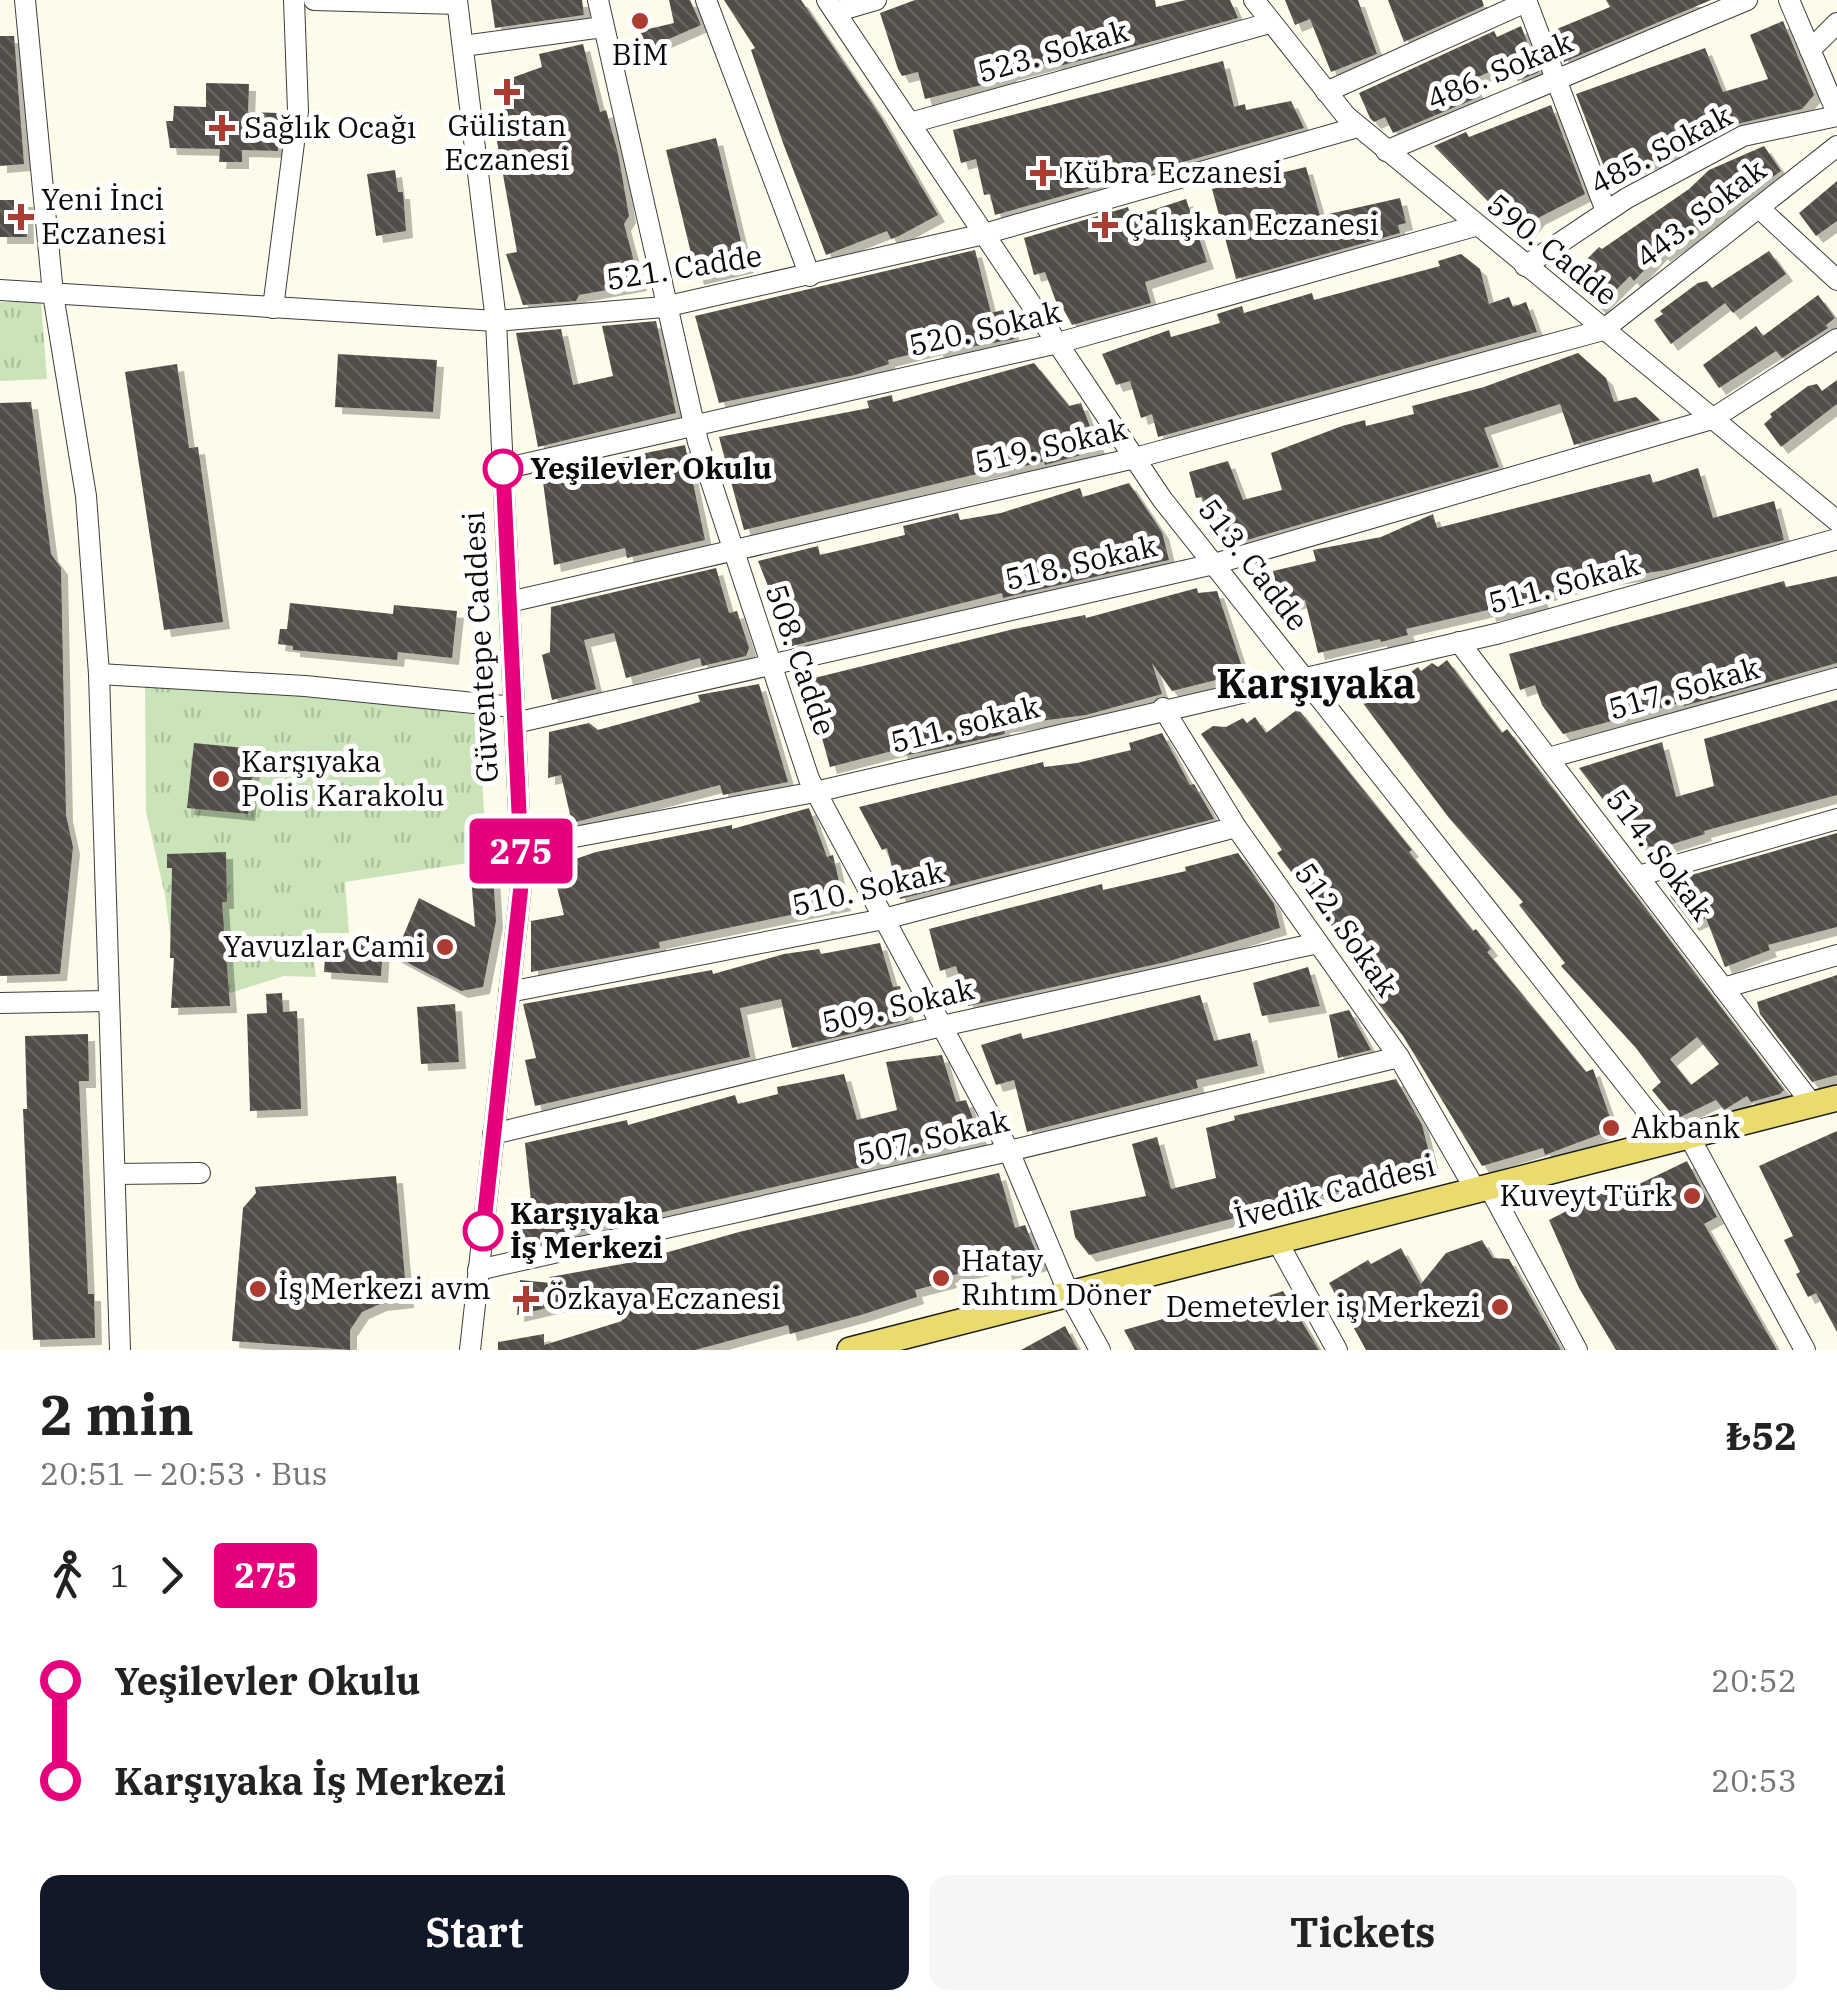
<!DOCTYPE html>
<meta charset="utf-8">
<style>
body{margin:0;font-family:"IBM Plex Serif",serif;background:#f6f6f6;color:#222;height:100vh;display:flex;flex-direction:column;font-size:38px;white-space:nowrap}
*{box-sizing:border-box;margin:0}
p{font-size:32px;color:#767676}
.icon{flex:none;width:55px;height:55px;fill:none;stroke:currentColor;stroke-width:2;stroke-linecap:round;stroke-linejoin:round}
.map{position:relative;height:1350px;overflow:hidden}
.side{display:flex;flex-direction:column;background:#fff;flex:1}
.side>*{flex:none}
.badge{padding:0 20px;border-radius:8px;font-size:35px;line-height:65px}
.map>.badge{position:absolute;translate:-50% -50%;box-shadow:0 0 0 5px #fff}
.legs{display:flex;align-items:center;gap:15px;height:110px;padding:0 40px;font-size:32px}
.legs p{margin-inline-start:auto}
.overview{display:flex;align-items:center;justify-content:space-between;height:170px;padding:0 40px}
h1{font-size:55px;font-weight:700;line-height:75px}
.primary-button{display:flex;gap:20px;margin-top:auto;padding:20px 40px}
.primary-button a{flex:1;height:115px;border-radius:20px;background:#111827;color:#fff;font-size:40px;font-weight:700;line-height:115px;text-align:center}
.primary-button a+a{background:#f6f6f6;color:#222}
ul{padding:0 40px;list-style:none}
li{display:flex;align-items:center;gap:35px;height:100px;font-size:38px}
li i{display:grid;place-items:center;width:15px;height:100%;margin:0 12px;background:currentColor}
li i::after{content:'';width:25px;height:25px;margin:-12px;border:8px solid;border-radius:50%;background:#fff}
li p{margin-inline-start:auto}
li:first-child i{background:linear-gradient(#0000 50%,currentColor 0)}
li:last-child i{background:linear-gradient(currentColor 50%,#0000 0)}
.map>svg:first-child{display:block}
</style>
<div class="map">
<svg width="1837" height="1350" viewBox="0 0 1837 1350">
<defs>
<pattern id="park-tufts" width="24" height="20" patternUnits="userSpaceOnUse" patternTransform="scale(2.5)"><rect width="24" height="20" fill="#cae3b9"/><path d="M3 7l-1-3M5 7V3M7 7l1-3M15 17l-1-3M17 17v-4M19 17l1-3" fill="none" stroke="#acc19e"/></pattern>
<pattern id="building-back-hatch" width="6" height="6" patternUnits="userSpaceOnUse" patternTransform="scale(2.5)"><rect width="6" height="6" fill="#534e49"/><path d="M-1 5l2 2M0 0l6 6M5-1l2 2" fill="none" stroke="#67635f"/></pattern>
<filter id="shadow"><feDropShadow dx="7" dy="7" stdDeviation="0" flood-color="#0004"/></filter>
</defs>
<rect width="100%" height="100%" fill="#fdfceb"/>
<g fill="url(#park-tufts)">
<polygon points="41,301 47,379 0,381 0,302"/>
<polygon points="145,687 318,694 478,715 487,860 345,882 349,933 315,933 311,940 316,977 284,976 211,999 177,986 165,895 146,812"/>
</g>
<g fill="url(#building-back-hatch)" fill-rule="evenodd" filter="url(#shadow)">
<polygon points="491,0 582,0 584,15 495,28"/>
<polygon points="669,0 690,0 701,25 648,48 640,31 674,23"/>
<polygon points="724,0 801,0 879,114 938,215 899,236 891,239 887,231 826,255 783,143 751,50 755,48"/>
<polygon points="915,0 1155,0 1156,7 1186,0 1230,0 1238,18 1095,57 1055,67 1054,62 1009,74 1010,78 925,99 918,72 902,76 898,69 880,13"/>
<polygon points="1285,0 1358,0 1377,54 1331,72 1310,19 1295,25"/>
<polygon points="1388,0 1482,0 1484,6 1404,42"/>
<polygon points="1606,0 1711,0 1564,62 1552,31 1610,7"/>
<polygon points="1783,21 1814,95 1802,109 1737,124 1609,180 1576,94 1705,48 1723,92 1768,79 1750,35"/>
<polygon points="1521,26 1539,72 1518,81 1510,63 1471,80 1479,97 1393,133 1385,117 1374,122 1370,118 1359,93 1494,31 1497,37"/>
<polygon points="0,36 14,36 24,164 0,166"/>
<polygon points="583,44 600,112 606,110 618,153 629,216 624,224 640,284 579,295 576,301 523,305 506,254 517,252 496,136 508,133 500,82 542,67 539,54"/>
<polygon points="1223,61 1234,107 1245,104 1246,110 1291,101 1304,128 995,215 990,194 984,195 976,159 961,163 953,130"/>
<polygon points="206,83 249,84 248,112 279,113 278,151 242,150 242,162 219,162 220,149 170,148 166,121 173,121 174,106 206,107"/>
<polygon points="1551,105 1585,194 1538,218 1523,237 1434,146 1466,132 1469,137"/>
<polygon points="716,138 747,266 697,278 666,150"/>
<polygon points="1764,146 1781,171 1663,255 1661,252 1634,281 1630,276 1599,307 1569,277 1599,247 1602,249 1689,189 1709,170"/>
<polygon points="1306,167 1320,216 1400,198 1406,223 1398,225 1400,233 1236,279 1212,189"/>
<polygon points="395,170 398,192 403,192 406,231 376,236 367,174"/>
<polygon points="1837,181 1837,221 1816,236 1799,213"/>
<polygon points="1186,199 1207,262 1145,282 1151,303 1072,325 1060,303 1057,304 1045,272 1034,275 1024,238 1128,207 1131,217"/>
<polygon points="0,200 26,200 27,237 0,237"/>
<polygon points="975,250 991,313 1003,310 1015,339 937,353 936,348 888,360 889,364 855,375 719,403 695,316"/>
<polygon points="1769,251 1786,274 1733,313 1725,303 1671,344 1654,320 1663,314 1660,311 1698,283 1707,281 1712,288"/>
<polygon points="1461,254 1480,269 1489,304 1509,297 1513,307 1526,302 1537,332 1158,437 1152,414 1141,418 1130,381 1116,385 1102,354 1169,330 1171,337 1220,323 1217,314 1242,306 1244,313 1312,293 1314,300 1440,266 1438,261"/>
<polygon points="1818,295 1835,318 1826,325 1828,328 1782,358 1776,351 1719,388 1703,365 1756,326 1763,336"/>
<polygon points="656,321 676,413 538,447 516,333 561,329 573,385 613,376 602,326"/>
<polygon points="1578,353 1606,378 1614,402 1636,397 1660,420 1574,445 1560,404 1484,428 1499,467 1233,544 1208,504 1204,505 1202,497 1196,498 1189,472 1228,461 1243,500 1282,490 1271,453 1342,426 1365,420 1366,426 1414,414 1412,406 1484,387"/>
<polygon points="338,354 437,360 433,412 335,407"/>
<polygon points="1034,363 1069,406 1081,403 1099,450 1045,465 1044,461 1002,472 1002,468 744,530 719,437 869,408 867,401 892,395 893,402"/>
<polygon points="177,364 189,448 198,447 223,622 164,630 125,372"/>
<polygon points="1837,380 1837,404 1781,447 1764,424 1772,417 1770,414 1808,386 1817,384 1822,391"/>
<polygon points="31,402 51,554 61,568 66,815 73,847 60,974 0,976 0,403"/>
<polygon points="685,445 705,540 627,558 625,548 554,565 542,474"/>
<polygon points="1698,468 1713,518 1774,501 1784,540 1667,570 1593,581 1540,596 1542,602 1489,615 1488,610 1406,629 1408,635 1381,642 1380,639 1318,653 1305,600 1281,606 1273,571 1316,561 1313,550 1381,537 1433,514 1437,528 1650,474 1653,483"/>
<polygon points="1129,483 1162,532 1169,560 1003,598 1002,593 792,646 780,594 772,596 758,561 818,546 820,555 905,535 903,526 958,513 960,520 1001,513 1080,488 1083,497"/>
<polygon points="716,568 729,613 737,611 749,648 746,656 702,666 700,658 626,678 614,633 584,640 596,689 552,700 542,655 550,652 551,607"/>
<polygon points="1837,576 1837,663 1684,706 1683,702 1563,734 1542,705 1535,685 1520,690 1509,654 1784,581 1786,587"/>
<polygon points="1197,588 1198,593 1217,591 1244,673 1172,691 1152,663 1162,694 1086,715 1003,726 1005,734 939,749 902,756 900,749 830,767 806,680 1014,629 1085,615 1086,618"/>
<polygon points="290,603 393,614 394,605 457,611 452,658 398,652 397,660 293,650 293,646 278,644 280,629 287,629"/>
<path d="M1447 660 1502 733 1507 729 1637 897 1784 1090 1780 1094 1751 1102 1747 1096 1724 1110 1716 1100 1676 1119 1652 1090 1661 1082 1636 1048 1561 966 1565 963 1519 905 1523 902 1449 818 1359 698 1389 676 1395 684 1418 667 1421 671 1432 663 1438 667ZM1697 1037 1719 1064 1691 1085 1670 1059Z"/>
<polygon points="759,684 788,782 723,795 720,785 572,823 561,775 548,778 549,732 589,723 598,730 700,702 698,695"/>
<polygon points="1837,700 1837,795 1704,831 1705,834 1663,847 1641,846 1623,822 1635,799 1608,806 1579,768 1662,742 1676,797 1714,786 1704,739"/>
<polygon points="1298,709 1412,850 1409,852 1473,931 1476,929 1491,949 1487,952 1586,1072 1593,1069 1614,1129 1545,1155 1543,1148 1482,1166 1403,1036 1368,990 1375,984 1277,853 1282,850 1201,734 1213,726 1226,727 1243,718 1247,723 1255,717 1266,733"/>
<polygon points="1162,733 1190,785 1194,784 1214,819 900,899 887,848 882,850 859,807 1043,762 1044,767 1077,763 1131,750 1129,743"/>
<polygon points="194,743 255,749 248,814 187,808"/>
<polygon points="809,808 827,857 833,855 844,904 659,942 660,948 531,972 531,921 564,915 552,867 596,852 732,825 732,829"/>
<polygon points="1837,833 1837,927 1768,945 1770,950 1725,967 1706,918 1692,924 1671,897 1667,882"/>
<polygon points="226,852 227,902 222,902 230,1006 171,1008 174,958 170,958 172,868 167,868 167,854"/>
<polygon points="1238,853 1274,904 1280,928 1166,962 968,1006 956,966 940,971 929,929 1102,884 1103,890 1186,871 1185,867"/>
<polygon points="493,874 496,921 483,987 461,991 395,956 419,898 475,927 471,876"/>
<polygon points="326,942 383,946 381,976 324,972"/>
<polygon points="880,943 893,987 900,986 908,1020 792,1048 781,999 740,1008 750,1057 535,1106 525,1060 536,1058 523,1004 712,970 713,974 784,954 819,949 821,954"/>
<polygon points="1308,967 1320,1006 1262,1016 1253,983"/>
<polygon points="1837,975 1837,1075 1812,1082 1760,1014 1757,1002"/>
<polygon points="282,993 283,1012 297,1011 301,1109 250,1111 247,1014 267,1013 266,994"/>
<polygon points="1200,995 1214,1041 1250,1033 1258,1066 1196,1080 1198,1088 1027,1132 1014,1080 996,1085 981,1045 1021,1033 1023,1039"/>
<polygon points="455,1004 459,1062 421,1064 417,1007"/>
<polygon points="1349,1010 1371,1050 1338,1058 1329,1015"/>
<polygon points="88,1034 89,1081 79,1081 88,1294 94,1294 95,1338 33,1340 23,1109 27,1109 25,1036"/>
<polygon points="942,1055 956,1102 966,1100 981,1140 518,1245 513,1205 531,1201 525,1143 627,1120 628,1125 735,1095 738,1104 778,1094 777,1087 844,1074 857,1120 897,1110 886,1062"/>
<polygon points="1396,1079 1422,1125 1433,1168 1089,1255 1075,1237 1070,1211 1146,1196 1132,1144 1157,1137 1171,1189 1216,1178 1206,1128 1235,1120 1234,1116"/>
<polygon points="1837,1131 1837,1332 1816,1293 1808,1297 1796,1274 1800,1272 1784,1240 1793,1236 1759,1166"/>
<polygon points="1687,1161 1717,1217 1704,1224 1777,1350 1616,1350 1579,1288 1549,1220 1608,1190 1612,1197"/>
<polygon points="999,1173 1015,1228 1025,1225 1041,1264 1005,1273 1003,1265 948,1276 950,1281 915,1290 917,1297 861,1315 790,1334 788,1325 695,1350 498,1350 498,1342 544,1334 544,1345 622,1321 615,1292 517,1315 520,1280 551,1283 550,1277 633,1262 739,1232"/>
<polygon points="396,1176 407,1301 380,1304 362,1312 350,1330 350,1350 232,1341 243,1208 256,1193 255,1187"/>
<polygon points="1482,1240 1493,1258 1509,1259 1561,1350 1366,1350 1329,1283 1368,1260 1371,1264 1401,1248 1421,1284 1446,1253"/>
<polygon points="1283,1291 1319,1350 1135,1350 1124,1330 1195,1310 1200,1319"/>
<polygon points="1065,1326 1078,1350 1021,1350"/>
</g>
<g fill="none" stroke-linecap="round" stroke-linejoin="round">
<g stroke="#3e3e3e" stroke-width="22">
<g id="minor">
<polyline points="25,0 53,294 86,496 99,674 120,1350"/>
<polyline points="314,0 457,4"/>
<polyline points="457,0 496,321 522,877 470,1350"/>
<polyline points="598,0 698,442 809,779 1009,1151 1069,1294 1100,1350"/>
<polyline points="706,0 810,276"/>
<polyline points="827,0 1162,499 1670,1140"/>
<polyline points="1254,0 1346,116 1837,521"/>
<polyline points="1526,0 1606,211"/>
<polyline points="1789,0 1837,113"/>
<polyline points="835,12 876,0"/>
<polyline points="463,46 603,27"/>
<polyline points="1810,50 1837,23"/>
<polyline points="1326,92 1526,2"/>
<polyline points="910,123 1270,23"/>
<polyline points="1386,151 1747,0"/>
<polyline points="1759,208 1837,280"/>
<polyline points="1525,266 1627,198 1743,136 1837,116"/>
<polyline points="0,290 496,321 664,307 984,234 1358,127"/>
<polyline points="273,308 298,111 294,0"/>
<polyline points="503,469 1058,343 1475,226"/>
<polyline points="509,602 1135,458 1603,330 1837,146"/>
<polyline points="1459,642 1812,1104"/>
<polyline points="99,674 305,686 514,707"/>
<polyline points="1163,708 1236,827 1399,1057 1475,1189"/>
<polyline points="515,723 1214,564 1712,419 1837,339"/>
<polyline points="1548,758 1837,678"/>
<polyline points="521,847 815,792 1500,633 1837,539"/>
<polyline points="1638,876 1837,819"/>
<polyline points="1723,988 1837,955"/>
<polyline points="509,992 884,919 1236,827"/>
<polyline points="0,1003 107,1001"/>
<polyline points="493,1134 942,1026 1318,943"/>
<polyline points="1689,1136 1805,1350"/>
<polyline points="115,1174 200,1173"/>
<polyline points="1489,1187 1577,1350"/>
<polyline points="1277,1241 1337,1350"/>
<polyline points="478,1270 1009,1151 1399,1057"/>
</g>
</g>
<g stroke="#1c1c1c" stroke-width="28">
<polyline id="major" points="850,1350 1837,1098"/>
</g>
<use href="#minor" stroke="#fff" stroke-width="20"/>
<use href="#major" stroke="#eadb6e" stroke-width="25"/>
</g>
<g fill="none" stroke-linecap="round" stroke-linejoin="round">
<g stroke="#fff" stroke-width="22">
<polyline id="line-1" points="483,1231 522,877 503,469"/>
</g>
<use href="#line-1" stroke="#e6007e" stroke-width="15"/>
</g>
<g fill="#ac3b32" stroke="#fff" stroke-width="4">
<circle cx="640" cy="21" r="10"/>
<path d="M502 77h10v10h10v10h-10v10h-10v-10h-10v-10h10z"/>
<path d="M217 113h10v10h10v10h-10v10h-10v-10h-10v-10h10z"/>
<path d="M1038 158h10v10h10v10h-10v10h-10v-10h-10v-10h10z"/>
<path d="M16 202h10v10h10v10h-10v10h-10v-10h-10v-10h10z"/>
<path d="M1100 210h10v10h10v10h-10v10h-10v-10h-10v-10h10z"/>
<circle cx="221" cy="779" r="10"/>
<circle cx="445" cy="947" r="10"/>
<circle cx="1611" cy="1128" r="10"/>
<circle cx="1692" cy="1196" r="10"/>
<circle cx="941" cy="1278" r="10"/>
<circle cx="258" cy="1289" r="10"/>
<path d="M521 1284h10v10h10v10h-10v10h-10v-10h-10v-10h10z"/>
<circle cx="1500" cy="1307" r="10"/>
</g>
<g fill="#fff" stroke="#e6007e" stroke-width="5">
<circle cx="503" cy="469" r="18"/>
<circle cx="483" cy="1231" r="18"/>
</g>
<g text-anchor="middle" stroke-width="10" stroke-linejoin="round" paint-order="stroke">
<g font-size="30" fill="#0b0b0b" stroke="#fff">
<text transform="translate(1053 52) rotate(-16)" y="10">523. Sokak</text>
<text transform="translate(1500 71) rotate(-23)" y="10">486. Sokak</text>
<text transform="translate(1661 150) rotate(-28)" y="10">485. Sokak</text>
<text transform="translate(1701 214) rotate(-38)" y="10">443. Sokak</text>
<text transform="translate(1552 250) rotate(39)" y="10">590. Cadde</text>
<text transform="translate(684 268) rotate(-9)" y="10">521. Cadde</text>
<text transform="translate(985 329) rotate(-13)" y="10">520. Sokak</text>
<text transform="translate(1051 446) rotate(-13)" y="10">519. Sokak</text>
<text transform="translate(1081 563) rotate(-13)" y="10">518. Sokak</text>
<text transform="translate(1253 565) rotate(52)" y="10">513. Cadde</text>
<text transform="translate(1564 584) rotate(-15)" y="10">511. Sokak</text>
<text transform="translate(481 647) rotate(-93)" y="10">Güventepe Caddesi</text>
<text transform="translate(800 660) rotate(71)" y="10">508. Cadde</text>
<text transform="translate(1684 689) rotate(-16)" y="10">517. Sokak</text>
<text transform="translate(965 725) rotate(-14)" y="10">511. sokak</text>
<text transform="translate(1659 855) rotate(53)" y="10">514. Sokak</text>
<text transform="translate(868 889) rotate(-13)" y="10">510. Sokak</text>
<text transform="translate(1346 930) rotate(55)" y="10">512. Sokak</text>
<text transform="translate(898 1006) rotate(-13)" y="10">509. Sokak</text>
<text transform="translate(933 1138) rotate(-13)" y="10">507. Sokak</text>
<text transform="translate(1335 1192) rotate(-15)" y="10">İvedik Caddesi</text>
</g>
<g font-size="30" fill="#0b0b0b" stroke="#fff" text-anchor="start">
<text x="640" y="65" text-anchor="middle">BİM</text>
<text x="507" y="136" text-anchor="middle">Gülistan<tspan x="507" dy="34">Eczanesi</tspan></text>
<text x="244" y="138">Sağlık Ocağı</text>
<text x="1063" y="183">Kübra Eczanesi</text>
<text x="41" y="210">Yeni İnci<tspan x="41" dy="34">Eczanesi</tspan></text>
<text x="1125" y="235">Çalışkan Eczanesi</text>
<text x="241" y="772">Karşıyaka<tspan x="241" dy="34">Polis Karakolu</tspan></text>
<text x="425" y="957" text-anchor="end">Yavuzlar Cami</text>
<text x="1631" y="1138">Akbank</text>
<text x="1672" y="1206" text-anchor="end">Kuveyt Türk</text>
<text x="961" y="1271">Hatay<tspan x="961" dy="34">Rıhtım Döner</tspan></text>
<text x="278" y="1299">İş Merkezi avm</text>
<text x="546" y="1309">Özkaya Eczanesi</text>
<text x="1480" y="1317" text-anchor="end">Demetevler iş Merkezi</text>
</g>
<g font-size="30" font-weight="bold" fill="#0b0b0b" stroke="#fff" text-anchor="start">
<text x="530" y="479">Yeşilevler Okulu</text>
<text x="510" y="1224">Karşıyaka<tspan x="510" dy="34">İş Merkezi</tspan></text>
</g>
<g font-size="40" font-weight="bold" fill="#0b0b0b" stroke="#fff">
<text x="1316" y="698">Karşıyaka</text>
</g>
</g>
</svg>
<b class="badge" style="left:521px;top:851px;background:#e6007e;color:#fff">275</b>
</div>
<section class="side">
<div class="overview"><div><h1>2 min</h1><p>20:51 – 20:53 · Bus</p></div><b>₺52</b></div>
<div class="legs"><svg class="icon" aria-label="walk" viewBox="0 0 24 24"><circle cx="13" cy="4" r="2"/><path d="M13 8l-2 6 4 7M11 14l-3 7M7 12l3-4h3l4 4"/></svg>1<svg class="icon" aria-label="forward" viewBox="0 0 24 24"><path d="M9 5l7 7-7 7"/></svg><b class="badge" style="background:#e6007e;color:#fff">275</b></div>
<ul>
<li><i style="color:#e6007e"></i><b>Yeşilevler Okulu</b><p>20:52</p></li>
<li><i style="color:#e6007e"></i><b>Karşıyaka İş Merkezi</b><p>20:53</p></li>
</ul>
<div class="primary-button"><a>Start</a><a>Tickets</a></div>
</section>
